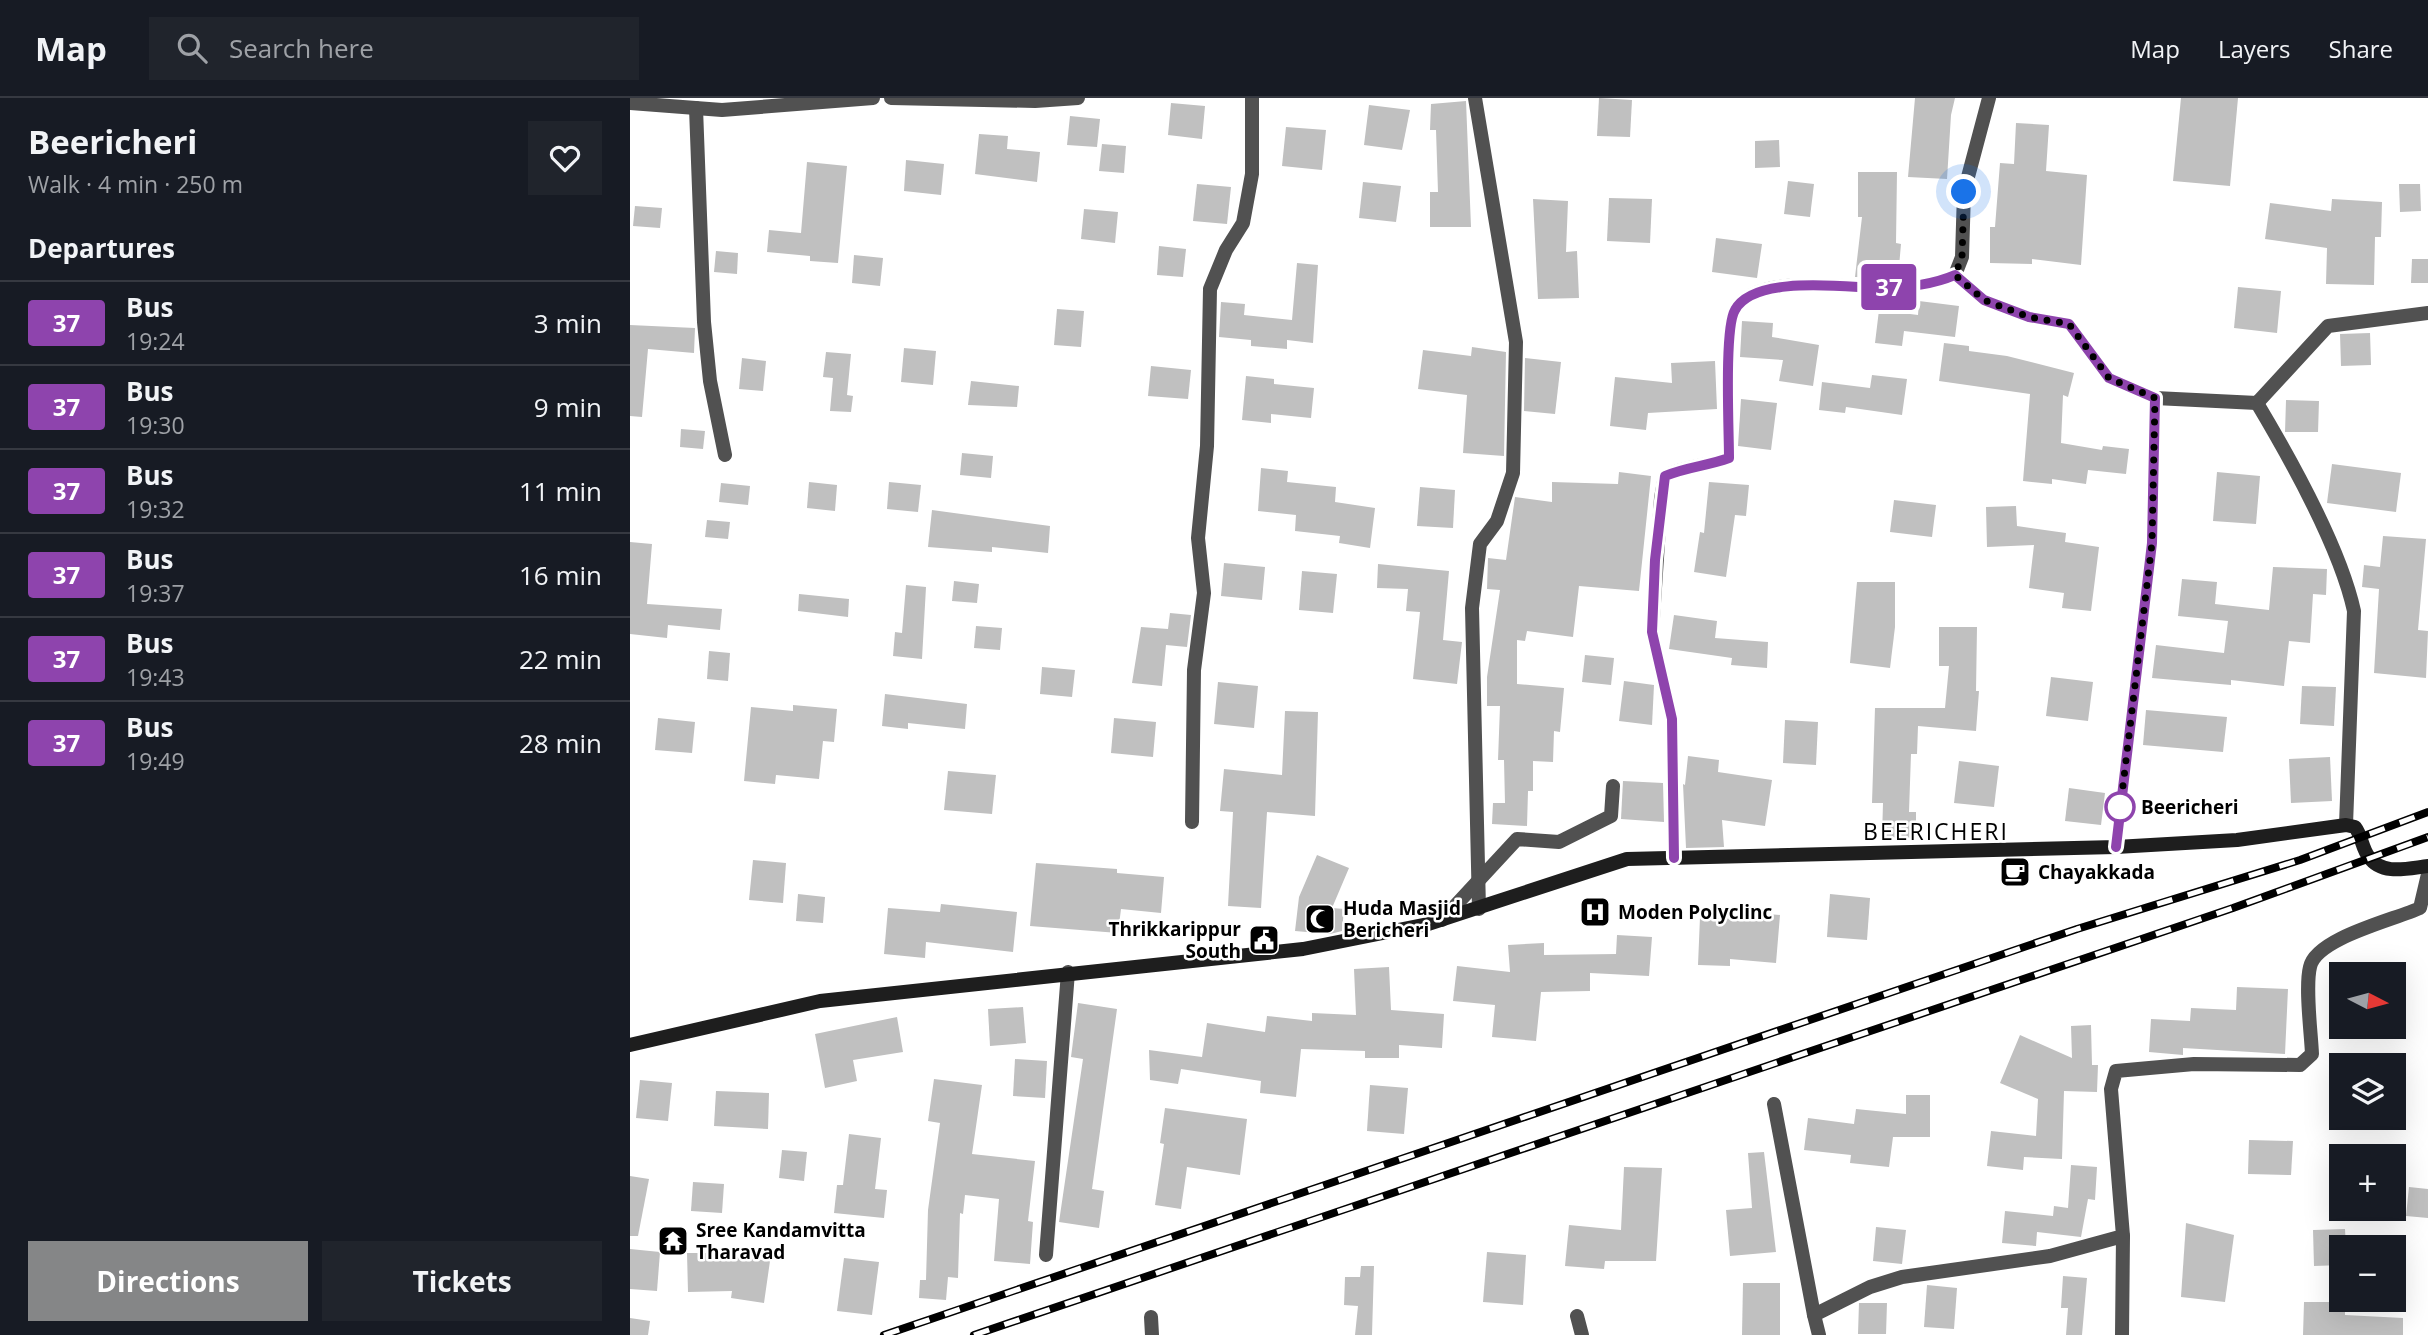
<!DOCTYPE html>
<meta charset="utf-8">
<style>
body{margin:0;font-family:"Open Sans",sans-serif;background:#20242c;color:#f1f3f6;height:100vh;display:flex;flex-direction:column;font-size:26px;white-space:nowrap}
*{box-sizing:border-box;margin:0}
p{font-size:23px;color:#9ea1a6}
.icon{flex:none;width:38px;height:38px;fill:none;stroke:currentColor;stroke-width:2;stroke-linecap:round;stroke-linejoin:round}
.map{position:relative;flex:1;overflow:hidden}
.drawer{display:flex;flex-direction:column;background:#171b24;width:630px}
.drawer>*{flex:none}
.badge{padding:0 14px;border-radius:5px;font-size:24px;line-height:46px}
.needle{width:46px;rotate:96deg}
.tools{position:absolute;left:1699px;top:864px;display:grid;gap:14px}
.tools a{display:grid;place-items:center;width:77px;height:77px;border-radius:0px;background:#171b24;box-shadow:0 7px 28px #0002;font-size:35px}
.you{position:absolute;width:35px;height:35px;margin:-18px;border:5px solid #fff;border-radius:50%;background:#1a73e8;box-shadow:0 0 0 10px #1a73e833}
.map>.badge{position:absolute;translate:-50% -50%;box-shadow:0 0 0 4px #fff}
h2{padding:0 28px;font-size:26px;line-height:63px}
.round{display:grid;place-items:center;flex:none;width:74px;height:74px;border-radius:0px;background:#20242c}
.head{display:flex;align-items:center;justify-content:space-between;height:119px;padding:0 28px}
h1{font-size:33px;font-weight:700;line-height:52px}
.action{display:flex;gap:14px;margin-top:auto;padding:14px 28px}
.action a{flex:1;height:80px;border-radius:0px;background:#858687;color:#fff;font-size:28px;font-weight:700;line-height:80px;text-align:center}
.action a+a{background:#20242c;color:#f1f3f6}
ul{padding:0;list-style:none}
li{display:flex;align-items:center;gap:21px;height:84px;padding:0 28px;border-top:2px solid #363941}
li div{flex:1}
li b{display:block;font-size:26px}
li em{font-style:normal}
li .badge{min-width:77px;font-weight:700;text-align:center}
header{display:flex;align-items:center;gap:42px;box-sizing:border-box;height:98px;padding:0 35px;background:#171b24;border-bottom:2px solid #363941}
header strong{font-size:33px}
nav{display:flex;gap:38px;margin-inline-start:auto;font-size:24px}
.search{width:490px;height:63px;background:#20242c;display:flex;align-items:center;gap:18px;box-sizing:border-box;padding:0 24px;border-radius:0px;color:#9ea1a6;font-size:26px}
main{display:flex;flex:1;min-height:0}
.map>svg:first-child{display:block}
</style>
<header>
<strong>Map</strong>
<div class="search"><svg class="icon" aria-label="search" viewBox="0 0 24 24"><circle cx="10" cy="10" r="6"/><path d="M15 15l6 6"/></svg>Search here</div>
<nav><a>Map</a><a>Layers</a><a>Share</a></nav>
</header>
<main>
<section class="drawer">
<div class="head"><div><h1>Beericheri</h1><p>Walk · 4 min · 250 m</p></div><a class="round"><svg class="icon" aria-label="heart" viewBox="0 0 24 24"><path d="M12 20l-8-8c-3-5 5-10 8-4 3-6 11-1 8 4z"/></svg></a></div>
<h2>Departures</h2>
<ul>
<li><span class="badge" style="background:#8e44ad;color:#fff">37</span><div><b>Bus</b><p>19:24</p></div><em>3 min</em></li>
<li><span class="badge" style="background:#8e44ad;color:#fff">37</span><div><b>Bus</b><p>19:30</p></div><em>9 min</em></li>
<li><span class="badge" style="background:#8e44ad;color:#fff">37</span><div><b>Bus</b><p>19:32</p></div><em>11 min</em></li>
<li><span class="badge" style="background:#8e44ad;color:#fff">37</span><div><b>Bus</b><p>19:37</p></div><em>16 min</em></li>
<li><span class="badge" style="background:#8e44ad;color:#fff">37</span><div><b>Bus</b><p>19:43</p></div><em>22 min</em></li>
<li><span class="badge" style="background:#8e44ad;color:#fff">37</span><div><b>Bus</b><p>19:49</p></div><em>28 min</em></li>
</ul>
<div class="action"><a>Directions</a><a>Tickets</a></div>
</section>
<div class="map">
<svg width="1798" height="1237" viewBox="0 0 1798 1237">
<rect width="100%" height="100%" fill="#fff"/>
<g fill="#c0c0c0">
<polygon points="969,0 1002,2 1000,39 967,38"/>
<polygon points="1285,0 1325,0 1321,17 1317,81 1278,79"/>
<polygon points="1551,0 1608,0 1600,88 1543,83"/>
<polygon points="836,3 841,129 800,129 800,94 808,94 806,32 800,32 801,6"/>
<polygon points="541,5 575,8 572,41 538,37"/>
<polygon points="739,7 780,12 772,52 734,47"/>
<polygon points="440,18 470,21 467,49 437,47"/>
<polygon points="1386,25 1419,27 1416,73 1457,77 1451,167 1402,161 1402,166 1360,165 1360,129 1365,129 1370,65 1384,66"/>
<polygon points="656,29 696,32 692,72 652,68"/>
<polygon points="349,36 378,38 377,51 410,54 407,84 345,76"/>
<polygon points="1149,42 1150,69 1125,70 1125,43"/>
<polygon points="472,46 496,48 494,75 469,73"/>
<polygon points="276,62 314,66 311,97 274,93"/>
<polygon points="177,64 217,68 208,165 180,163 180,158 137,154 139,132 171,135"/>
<polygon points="1228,74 1267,74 1266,145 1271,146 1268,180 1225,179 1232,119 1228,119"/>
<polygon points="1158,83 1184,86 1180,119 1154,116"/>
<polygon points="733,84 771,88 766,124 729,120"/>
<polygon points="567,86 601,89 597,126 563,123"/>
<polygon points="1769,86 1790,86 1791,113 1770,114"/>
<polygon points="979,100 1022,101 1020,145 977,143"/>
<polygon points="903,101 938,103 936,154 947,153 949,200 908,201"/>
<polygon points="1702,101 1752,104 1751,139 1745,139 1744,187 1696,186 1697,150 1635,141 1640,105 1701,113"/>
<polygon points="5,108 32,110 30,130 3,128"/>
<polygon points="454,111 488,114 485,145 451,141"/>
<polygon points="1086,140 1132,146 1127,180 1082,174"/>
<polygon points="529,148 556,151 553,179 527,177"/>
<polygon points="86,153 108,155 107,176 84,174"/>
<polygon points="224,157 253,160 250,188 222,185"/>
<polygon points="1782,161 1798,161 1798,185 1781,185"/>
<polygon points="667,165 688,167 683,245 657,242 657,251 621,248 621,242 589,239 591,204 615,206 614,217 662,222"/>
<polygon points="1608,189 1651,193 1647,235 1604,230"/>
<polygon points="1289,203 1329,208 1325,239 1274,233 1272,248 1245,245 1249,212 1288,217"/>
<polygon points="427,211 454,213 451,249 424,247"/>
<polygon points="1112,223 1143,225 1142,239 1189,247 1183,288 1149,283 1153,262 1110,259"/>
<polygon points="0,227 65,230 64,255 18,251 12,319 0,318"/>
<polygon points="1740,235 1741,267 1711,268 1710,236"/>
<polygon points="1314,245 1339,248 1339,253 1377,258 1444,275 1438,299 1433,297 1431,345 1472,352 1473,348 1499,351 1496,376 1458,372 1456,386 1422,381 1422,386 1393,383 1400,296 1309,283"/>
<polygon points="842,249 876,254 874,358 833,355 837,297 788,291 793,252 841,258"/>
<polygon points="274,250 306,253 303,287 271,284"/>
<polygon points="196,254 221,256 217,297 223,298 221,314 200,313 203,280 193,279"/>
<polygon points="112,260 136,263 133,293 109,291"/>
<polygon points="895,260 931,264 925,316 894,313"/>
<polygon points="1085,263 1087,311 1018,315 1016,332 980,328 985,279 1042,285 1041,265"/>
<polygon points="521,268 561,272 558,301 518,298"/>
<polygon points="1242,277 1277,281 1272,317 1216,309 1215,315 1189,312 1192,284 1240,290"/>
<polygon points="616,278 644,281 644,286 684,290 681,320 641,316 641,325 612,322"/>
<polygon points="341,283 389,288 387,309 338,307"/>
<polygon points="1111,301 1147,305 1141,352 1108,348"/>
<polygon points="1656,302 1689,303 1688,334 1655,334"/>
<polygon points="51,331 75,333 73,351 50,349"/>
<polygon points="332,355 363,358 361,380 330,377"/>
<polygon points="1702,366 1771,375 1766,414 1697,405"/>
<polygon points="631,370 658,373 657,384 706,389 705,404 745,410 740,450 709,445 710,438 665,433 666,417 628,413"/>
<polygon points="989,374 1021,378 1009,493 949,488 943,539 897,533 895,543 887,542 887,586 934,590 930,634 924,633 923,664 903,663 903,693 898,693 897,728 862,726 863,705 875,705 874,662 868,662 870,608 857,608 857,579 870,492 857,491 858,460 876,462 885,399 922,404 922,384 988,386"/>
<polygon points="1587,374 1630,378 1626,426 1583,423"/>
<polygon points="179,384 207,387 205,413 177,410"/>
<polygon points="259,384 291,387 288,414 257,411"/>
<polygon points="1079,384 1119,387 1116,418 1105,417 1096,479 1064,474 1070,434 1074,435"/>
<polygon points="91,385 120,388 118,407 89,404"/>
<polygon points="790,389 825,392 823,430 787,428"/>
<polygon points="1264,402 1306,407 1302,439 1260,434"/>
<polygon points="1386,408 1387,428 1436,435 1435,444 1469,449 1461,513 1432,510 1434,495 1399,490 1404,447 1357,449 1356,409"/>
<polygon points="302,412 420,428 418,455 362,449 362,454 298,449"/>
<polygon points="77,422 100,424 98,441 75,439"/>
<polygon points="1753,438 1796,441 1788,532 1798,533 1796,580 1744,575 1749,491 1732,489 1734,467 1750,469"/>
<polygon points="0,444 22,446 17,506 92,511 90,532 38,527 37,540 0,536"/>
<polygon points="594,465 635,469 632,502 591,498"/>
<polygon points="748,466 819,473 813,542 832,544 827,586 783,581 790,514 776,513 778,491 747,490"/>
<polygon points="1643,469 1697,471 1696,497 1683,496 1680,545 1659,543 1654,588 1601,582 1601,587 1522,580 1526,547 1594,555 1598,523 1548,518 1552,481 1587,484 1585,506 1639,512"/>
<polygon points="672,473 707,476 703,515 669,512"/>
<polygon points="324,483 349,486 347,505 322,503"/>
<polygon points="1227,484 1265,484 1265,529 1260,570 1220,565"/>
<polygon points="276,487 296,489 292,561 263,558 265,534 272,535"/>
<polygon points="169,496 219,501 218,519 168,513"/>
<polygon points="540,515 561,517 557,549 536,547 532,588 502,585 511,529 538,531"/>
<polygon points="1044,517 1087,523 1085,540 1138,544 1137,570 1101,567 1102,560 1039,551"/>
<polygon points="346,528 372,530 370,552 344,550"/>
<polygon points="1309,529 1347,529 1346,593 1349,593 1346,633 1288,628 1287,656 1281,656 1279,714 1286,714 1286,740 1252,739 1253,705 1242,705 1245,610 1315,610 1319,568 1309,568"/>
<polygon points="79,553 100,555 98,583 77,581"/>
<polygon points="955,557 984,560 981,587 952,584"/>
<polygon points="412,569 445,572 442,599 410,596"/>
<polygon points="1421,579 1463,584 1458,623 1416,618"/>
<polygon points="994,583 1024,587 1022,627 989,623"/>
<polygon points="588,584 628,588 624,630 584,626"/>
<polygon points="1672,588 1706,589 1704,628 1670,626"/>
<polygon points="255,596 337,606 335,631 278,625 278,631 252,628"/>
<polygon points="163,607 207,611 204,644 193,643 189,681 146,677 145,686 114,683 121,609 163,613"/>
<polygon points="1516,612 1597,619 1593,654 1513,647"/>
<polygon points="655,613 688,614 685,718 637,714 631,810 598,808 603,714 590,713 594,671 652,677"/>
<polygon points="28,620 65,624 62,655 25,652"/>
<polygon points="484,620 526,624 523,659 481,655"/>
<polygon points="1155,622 1188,624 1186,667 1153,665"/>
<polygon points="1058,658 1089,662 1088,674 1142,682 1135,728 1092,722 1094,749 1056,750 1053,686 1055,687"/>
<polygon points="1700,659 1702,703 1661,705 1659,661"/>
<polygon points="1329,663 1369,668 1364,709 1324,705"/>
<polygon points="318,673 366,677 362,716 314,712"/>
<polygon points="993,683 1033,685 1034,724 991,721"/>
<polygon points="1439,690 1475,695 1471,727 1435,723"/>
<polygon points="687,757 719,770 702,810 714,811 712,833 700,836 665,833 669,799"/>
<polygon points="123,762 156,765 153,805 119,802"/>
<polygon points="406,765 487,771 487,775 534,779 531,815 491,811 488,835 400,828"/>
<polygon points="168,796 195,799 193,825 166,823"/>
<polygon points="1200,796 1240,800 1237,842 1197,839"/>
<polygon points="311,806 387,814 383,854 296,844 295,860 254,856 258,810 310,814"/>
<polygon points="1111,814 1150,817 1146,865 1100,861 1100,868 1068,867 1070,819 1110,821"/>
<polygon points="987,837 1022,839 1019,878 960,875 960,893 911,894 906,943 862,939 865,907 823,903 827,868 880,874 878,847 914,845 914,857 986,856"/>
<polygon points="759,869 761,912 814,916 812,950 769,947 769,960 735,960 735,953 671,951 666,999 630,995 631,983 551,971 548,986 520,982 519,952 572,959 577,925 635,934 637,918 682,923 682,915 726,917 724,871"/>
<polygon points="1607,889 1658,891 1655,956 1553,950 1553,957 1519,954 1521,921 1560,923 1561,910 1606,912"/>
<polygon points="448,905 487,911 462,1091 474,1093 469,1130 429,1124 453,961 441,959"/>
<polygon points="393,909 396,945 360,948 358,911"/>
<polygon points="267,919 273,954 223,962 227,983 195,990 185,936"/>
<polygon points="1461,927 1462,967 1468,967 1467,994 1434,993 1432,1061 1394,1059 1393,1072 1357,1068 1361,1033 1406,1038 1408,1001 1370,985 1390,937 1442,960 1441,928"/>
<polygon points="385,961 417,963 415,1000 383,998"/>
<polygon points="304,981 352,987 342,1056 405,1063 398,1123 403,1124 400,1166 364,1163 369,1101 335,1097 333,1116 330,1115 328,1180 318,1179 316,1202 289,1200 290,1182 296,1182 298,1112 310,1025 298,1023"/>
<polygon points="10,982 42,985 38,1023 6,1020"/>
<polygon points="740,987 778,990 774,1036 737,1033"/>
<polygon points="86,993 139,995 138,1031 84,1028"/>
<polygon points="1276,997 1300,997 1300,1039 1263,1039 1259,1069 1220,1065 1221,1057 1174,1052 1178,1020 1224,1026 1226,1011 1276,1016"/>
<polygon points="535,1010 617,1021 610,1077 557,1069 551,1111 525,1107 534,1046 530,1045"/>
<polygon points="219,1036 251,1040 245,1091 257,1092 254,1120 204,1115 207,1087 213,1087"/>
<polygon points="1619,1042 1663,1043 1661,1077 1618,1076"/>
<polygon points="152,1052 177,1054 174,1083 149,1080"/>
<polygon points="1134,1054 1146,1154 1100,1158 1096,1112 1122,1110 1118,1055"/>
<polygon points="1441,1067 1467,1069 1465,1102 1458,1101 1451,1139 1407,1134 1406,1148 1372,1145 1375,1113 1423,1118 1424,1108 1438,1110"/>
<polygon points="994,1069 1032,1070 1026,1163 975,1163 974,1171 935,1168 939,1127 991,1132"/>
<polygon points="0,1078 19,1081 8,1138 0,1138"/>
<polygon points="63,1084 94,1086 92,1115 61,1113"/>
<polygon points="1779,1089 1798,1091 1798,1120 1776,1118"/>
<polygon points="1556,1125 1604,1137 1595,1204 1551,1199"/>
<polygon points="1246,1129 1276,1132 1272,1166 1243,1163"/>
<polygon points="1715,1131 1716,1150 1712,1150 1712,1167 1684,1168 1683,1132"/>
<polygon points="0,1151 30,1154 27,1193 0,1191"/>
<polygon points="857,1154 896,1157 893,1207 853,1204"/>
<polygon points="57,1155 81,1155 140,1163 134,1205 101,1200 102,1193 58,1194"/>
<polygon points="214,1160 249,1164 242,1217 207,1213"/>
<polygon points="731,1168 744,1168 742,1237 725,1237 728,1208 714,1207 715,1179 730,1179"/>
<polygon points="1433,1178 1457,1180 1452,1237 1436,1237 1438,1210 1431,1210"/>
<polygon points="1113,1185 1150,1185 1150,1237 1112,1237"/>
<polygon points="1297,1187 1327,1190 1324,1231 1294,1229"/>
<polygon points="1674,1204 1715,1204 1715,1217 1773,1220 1773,1237 1673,1237"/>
<polygon points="1229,1205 1257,1205 1256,1236 1228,1236"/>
<polygon points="0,1220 20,1223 18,1237 0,1237"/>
</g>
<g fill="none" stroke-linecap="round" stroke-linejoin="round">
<g stroke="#515151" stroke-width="14">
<polyline points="261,0 405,3 448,0"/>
<polyline points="845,0 886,244 883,375 867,423 850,446 842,510 849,811"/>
<polyline points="1359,0 1334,94 1332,159 1325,177 1354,202 1399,219 1439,226 1479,280 1525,300 1627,305 1698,228 1798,215"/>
<polyline points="0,5 92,12 243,0"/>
<polyline points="66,10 74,224 80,283 95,357"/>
<path d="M1627 305C1661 362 1710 449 1724 513L1716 727"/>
<polyline points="562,724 564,572 574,495 568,440 577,348 580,191 596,152 613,125 622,76 622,0"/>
<polyline points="1486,749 1522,445 1525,300"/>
<path d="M1044 760 1042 622 1022 535 1031 400 1035 378C1056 368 1077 368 1099 360 1099 332 1094 230 1105 212 1124 176 1212 189 1247 190 1271 190 1302 187 1325 177"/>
<polyline points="812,822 887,741 929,744 981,718 983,688"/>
<polyline points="1144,1006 1184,1217"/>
<polyline points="416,1157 438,874"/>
<polyline points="947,1218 952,1237"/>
<polyline points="521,1219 522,1237"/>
<path d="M1189 1237 1184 1217 1240 1189 1272 1179 1420 1158 1493 1138 1481 991 1486 973 1564 966 1670 967 1682 956C1681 934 1675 889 1680 869 1686 840 1764 822 1790 810L1798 776"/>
<polyline points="1492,1237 1493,1138"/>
</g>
<path stroke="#1e1e1e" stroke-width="14" d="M0 947 190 903 673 851 798 826 997 761 1486 749 1607 742 1716 727 1725 729C1732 738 1732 751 1739 759 1752 778 1779 770 1798 768"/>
<g stroke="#000" stroke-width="8">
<g id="rail">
<polyline points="254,1237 1447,831 1670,762 1798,714"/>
<polyline points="344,1237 1603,810 1798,739"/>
</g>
</g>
<use href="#rail" stroke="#fff" stroke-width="5" stroke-dasharray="16" stroke-linecap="butt"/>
</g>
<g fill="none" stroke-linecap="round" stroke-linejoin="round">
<g stroke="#fff" stroke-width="16">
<path id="line" d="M1044 760 1042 621 1022 534 1025 462 1035 378C1056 369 1077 368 1099 360 1099 333 1094 230 1105 212 1124 177 1213 189 1247 190 1271 190 1302 187 1325 177L1354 202 1399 219 1439 226 1479 280 1525 300 1522 445 1486 749"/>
</g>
<use href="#line" stroke="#8e44ad" stroke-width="10"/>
<polyline stroke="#000" stroke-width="7" stroke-dasharray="0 12.6" points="1334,94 1332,159 1325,177 1354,202 1399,219 1439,226 1479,280 1525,300 1522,445 1489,721 1490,709"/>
</g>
<defs>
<g id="cafe-square" transform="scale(1.575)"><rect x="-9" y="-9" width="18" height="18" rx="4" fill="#000" stroke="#fff"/><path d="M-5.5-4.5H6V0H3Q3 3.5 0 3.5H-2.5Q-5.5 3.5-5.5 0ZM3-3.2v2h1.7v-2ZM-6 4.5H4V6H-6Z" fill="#fff"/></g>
<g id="hospital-square" transform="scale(1.575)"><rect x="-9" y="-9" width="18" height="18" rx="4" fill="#000" stroke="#fff"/><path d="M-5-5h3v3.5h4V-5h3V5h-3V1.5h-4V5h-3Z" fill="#fff"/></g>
<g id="mosque-square" transform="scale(1.575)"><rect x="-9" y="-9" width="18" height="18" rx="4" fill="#000" stroke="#fff"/><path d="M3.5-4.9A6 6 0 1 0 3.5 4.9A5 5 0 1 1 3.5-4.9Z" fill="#fff"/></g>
<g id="civic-square" transform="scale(1.575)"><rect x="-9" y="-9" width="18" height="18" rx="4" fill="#000" stroke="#fff"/><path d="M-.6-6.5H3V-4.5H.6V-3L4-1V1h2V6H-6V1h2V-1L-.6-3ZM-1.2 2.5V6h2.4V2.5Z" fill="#fff"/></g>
<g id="temple-square" transform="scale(1.575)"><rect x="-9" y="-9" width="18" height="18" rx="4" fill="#000" stroke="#fff"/><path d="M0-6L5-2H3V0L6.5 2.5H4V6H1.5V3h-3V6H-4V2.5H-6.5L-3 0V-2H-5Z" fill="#fff"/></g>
</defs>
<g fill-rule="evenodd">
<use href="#cafe-square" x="1385" y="774"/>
<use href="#hospital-square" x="965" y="814"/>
<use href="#mosque-square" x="690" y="821"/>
<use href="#civic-square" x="634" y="842"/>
<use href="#temple-square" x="43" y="1143"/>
</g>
<circle fill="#fff" stroke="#8e44ad" stroke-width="3.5" cx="1490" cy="709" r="14"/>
<g text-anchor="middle" stroke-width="5" stroke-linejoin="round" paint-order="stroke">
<g font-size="19" font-weight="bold" fill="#000" stroke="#fff" text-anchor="start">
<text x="1511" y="716">Beericheri</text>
</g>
<g font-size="19" font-weight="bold" fill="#000" stroke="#fff" text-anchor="start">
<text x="1408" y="781">Chayakkada</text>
<text x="713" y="817">Huda Masjid<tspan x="713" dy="22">Bericheri</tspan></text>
<text x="988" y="821">Moden Polyclinc</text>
<text x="611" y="838" text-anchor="end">Thrikkarippur<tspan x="611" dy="22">South</tspan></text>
<text x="66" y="1139">Sree Kandamvitta<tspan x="66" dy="22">Tharavad</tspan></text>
</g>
<g font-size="23" letter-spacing="2" fill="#000" stroke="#fff">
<text x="1306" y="742">BEERICHERI</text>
</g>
</g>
</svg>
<div class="tools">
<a><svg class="needle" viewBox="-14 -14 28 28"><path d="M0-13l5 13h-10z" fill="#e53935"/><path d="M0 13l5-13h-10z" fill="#9ea1a6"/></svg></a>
<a><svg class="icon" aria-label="layers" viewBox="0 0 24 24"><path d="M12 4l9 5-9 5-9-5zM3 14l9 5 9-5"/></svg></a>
<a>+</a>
<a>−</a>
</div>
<div class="you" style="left:1334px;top:94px"></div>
<b class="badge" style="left:1259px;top:189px;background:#8e44ad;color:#fff">37</b>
</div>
</main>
